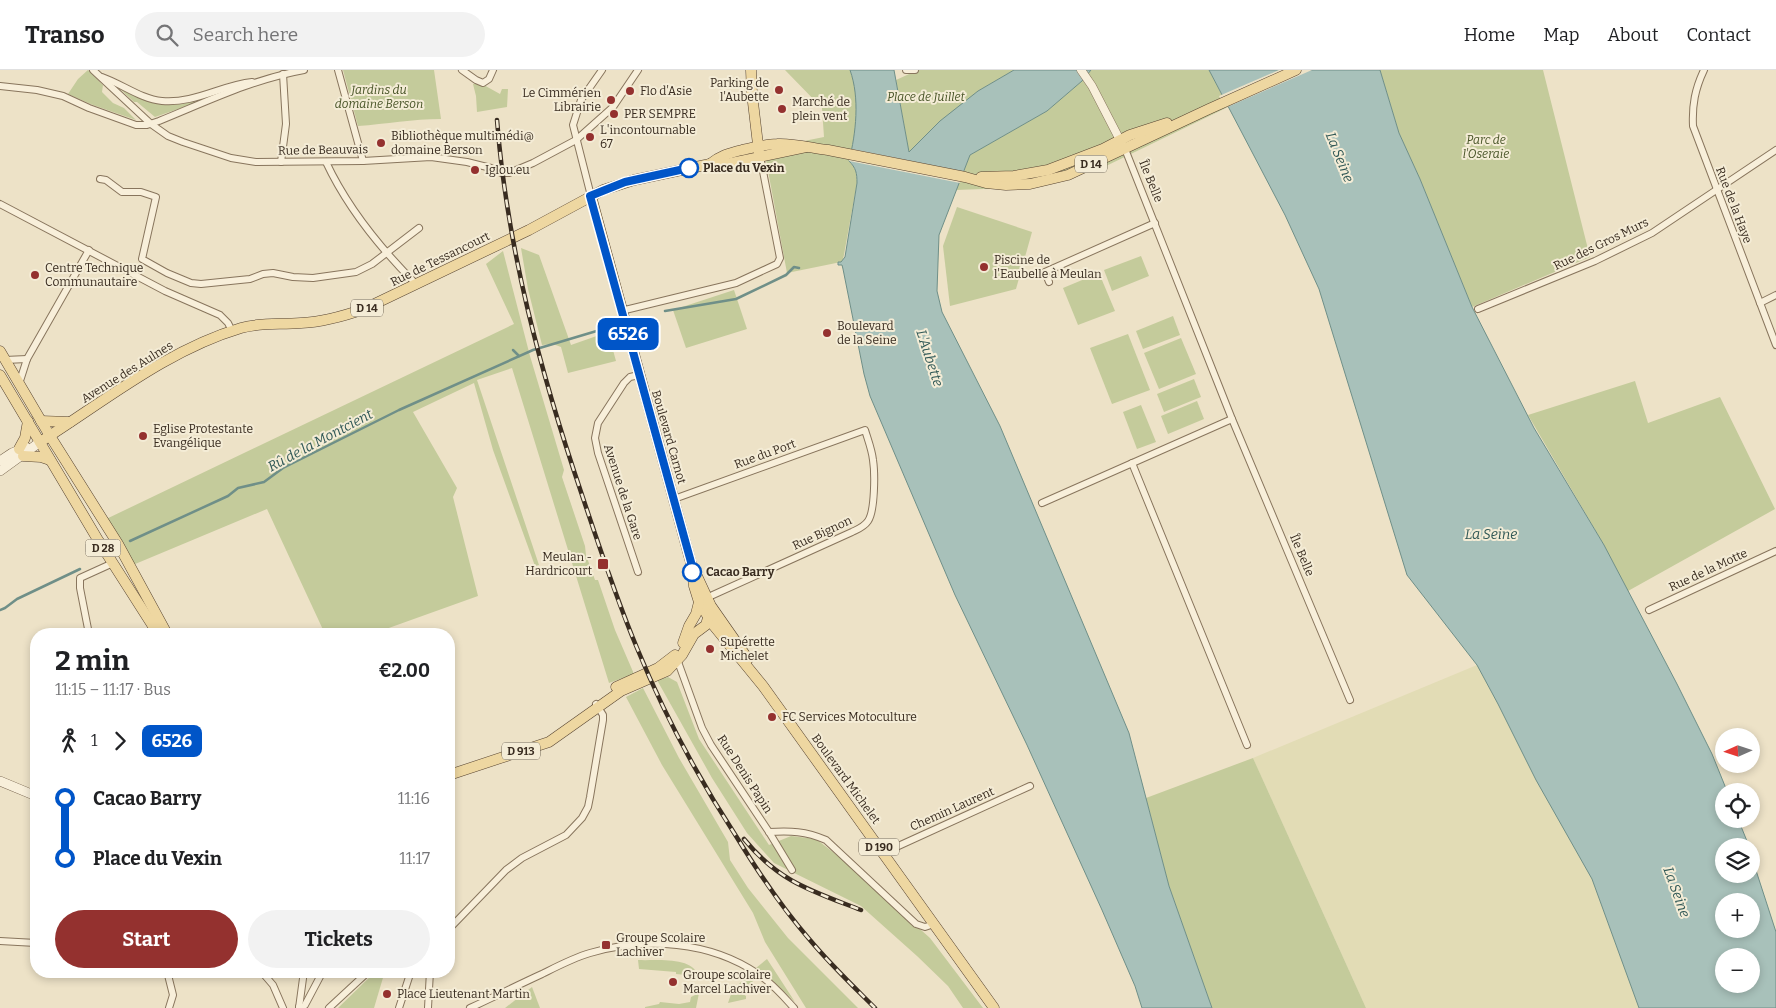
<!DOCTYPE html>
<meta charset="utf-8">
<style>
body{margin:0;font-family:Bitter,serif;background:#f2f2f2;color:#202124;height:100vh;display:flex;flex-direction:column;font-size:19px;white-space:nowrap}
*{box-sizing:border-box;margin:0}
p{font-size:16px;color:#757577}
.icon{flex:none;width:28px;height:28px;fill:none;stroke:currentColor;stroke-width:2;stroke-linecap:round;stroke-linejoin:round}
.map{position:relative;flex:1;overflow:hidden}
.panel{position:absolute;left:30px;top:558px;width:425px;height:350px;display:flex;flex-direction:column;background:#fff;border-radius:20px;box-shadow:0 2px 8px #0003}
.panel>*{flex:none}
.badge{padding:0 10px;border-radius:8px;font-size:18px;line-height:32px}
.needle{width:32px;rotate:267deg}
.tools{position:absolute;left:1715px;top:658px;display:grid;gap:10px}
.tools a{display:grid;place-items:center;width:45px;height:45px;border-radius:50%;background:#fff;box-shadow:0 2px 8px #0003;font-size:25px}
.map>.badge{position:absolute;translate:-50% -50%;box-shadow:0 0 0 2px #fff}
.legs{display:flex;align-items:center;gap:8px;height:55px;padding:0 25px;font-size:16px}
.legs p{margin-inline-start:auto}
.summary{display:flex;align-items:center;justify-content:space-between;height:85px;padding:0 25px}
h1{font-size:28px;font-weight:700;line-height:38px}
.cta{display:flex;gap:10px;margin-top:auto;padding:10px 25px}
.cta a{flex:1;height:58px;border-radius:30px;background:#94312f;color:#fff;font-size:20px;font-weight:700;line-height:58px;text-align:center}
.cta a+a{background:#f2f2f2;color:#202124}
ul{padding:0 25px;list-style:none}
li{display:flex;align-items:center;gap:18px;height:60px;font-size:19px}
li i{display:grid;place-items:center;width:8px;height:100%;margin:0 6px;background:currentColor}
li i::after{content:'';width:12px;height:12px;margin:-6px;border:4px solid;border-radius:50%;background:#fff}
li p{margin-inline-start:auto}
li:first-child i{background:linear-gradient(#0000 50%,currentColor 0)}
li:last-child i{background:linear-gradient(currentColor 50%,#0000 0)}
header{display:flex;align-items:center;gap:30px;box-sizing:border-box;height:70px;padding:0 25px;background:#fff;border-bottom:1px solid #e0e0e0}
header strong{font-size:24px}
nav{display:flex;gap:28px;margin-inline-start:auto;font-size:18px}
.search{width:350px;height:45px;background:#f2f2f2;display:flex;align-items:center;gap:12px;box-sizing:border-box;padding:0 18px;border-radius:28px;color:#757577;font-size:19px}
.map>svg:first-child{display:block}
</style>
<header>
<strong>Transo</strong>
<div class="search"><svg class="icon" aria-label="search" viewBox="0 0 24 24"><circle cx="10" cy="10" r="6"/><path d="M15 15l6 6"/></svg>Search here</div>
<nav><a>Home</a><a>Map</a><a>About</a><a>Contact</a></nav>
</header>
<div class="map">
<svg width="1776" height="938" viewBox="0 0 1776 938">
<rect width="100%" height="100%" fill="#ede2c7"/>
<polygon fill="#e2dcb5" points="1477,595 1592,809 1639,938 1366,938 1253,688"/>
<g fill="#c4cb9b">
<polygon points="88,0 103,15 102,22 113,33 124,38 136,50 93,35 68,24 78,9"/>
<path d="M343 0H434L441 49C413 49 386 54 358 56Z"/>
<path d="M785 0H850C861 28 856 62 849 91 856 98 857 103 857 113L843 190 841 192 787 203 764 79 824 67 822 38Z"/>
<polygon points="918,0 1014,0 978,21 909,82 896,10"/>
<polygon points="1091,0 1209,0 1228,37 1106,96 1040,117 956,120 970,85 1047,41 1082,11"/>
<polygon points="1380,0 1543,0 1590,187 1472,237 1420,109 1399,63"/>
<polygon points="473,14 482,14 500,24 502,19 508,19 507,37 477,42 476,26"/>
<path d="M118 17C131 23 143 31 158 33 185 39 216 24 242 17L155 47 137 32H134Z"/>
<polygon points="957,137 1032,162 1016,219 950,236 943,176"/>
<polygon points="521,178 539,185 571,275 608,262 616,291 568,303 561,277 553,274 542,275 528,219"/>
<polygon points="503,181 530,286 564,400 562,407 585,476 586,485 595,510 598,510 615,560 634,604 609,613 512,298 477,310 539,495 535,496 493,380 474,313 413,342 457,418 453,427 478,526 372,564 325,564 267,439 128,497 102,451 514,254 486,194"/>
<polygon points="1141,186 1149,206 1112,221 1104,200"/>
<polygon points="1099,203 1115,241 1078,255 1063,218"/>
<polygon points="734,220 747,259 686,278 673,240"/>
<polygon points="1173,246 1180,265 1143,279 1136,261"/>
<polygon points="1128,264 1150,320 1112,334 1090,278"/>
<polygon points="1181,268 1196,304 1159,319 1144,283"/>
<polygon points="1194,309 1201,327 1164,342 1157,324"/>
<polygon points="1635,311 1648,353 1720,327 1775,439 1628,521 1604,475 1528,345"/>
<polygon points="1197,331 1204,349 1168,364 1161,346"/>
<polygon points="1141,335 1156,372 1137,379 1123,342"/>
<polygon points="668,607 677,612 699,669 769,775 791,766 816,769 838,786 930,868 983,938 963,938 948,916 917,886 861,836 774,793 747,763 712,708 657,610"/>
<polygon points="643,618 679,688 728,772 730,790 748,818 788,868 858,938 806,938 765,872 753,843 662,695 626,627"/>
<polygon points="1253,688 1366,938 1212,938 1169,816 1146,728"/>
<polygon points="767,889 795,932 773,911 756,898"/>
<path d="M638 890C655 891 693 886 698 906L676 904V902L639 899Z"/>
<polygon points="376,901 385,901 374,938 338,938"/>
<polygon points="749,904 756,907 743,924 746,926 746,929 728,933 732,921"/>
<polygon points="532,917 540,938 505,938"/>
<polygon points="699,923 696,938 645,938 645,937 659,934 660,932 679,934 690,932 691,927"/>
</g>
<g fill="#a8c1ba" stroke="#6f8f88" fill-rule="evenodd">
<path d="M850 0H894L909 82 940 51 978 21 1014 0H1091L1082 11 1047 41 970 85 939 165 937 221 942 242 1000 356 1129 663 1169 816 1212 938H1142L1135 916 1102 840 1027 675 955 525 870 326 864 304 843 199 842 195H838V192H841L845 187 857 113C857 103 856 98 849 91 856 63 860 28 850 0Z"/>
<path d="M1209 0H1380L1399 63 1420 109 1472 237 1534 358 1604 475 1677 614 1712 684 1727 721H1724V749H1738L1749 776H1724V804H1751V785L1776 862V938H1639L1592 809 1536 710 1498 634 1477 595 1407 505 1319 219 1285 145ZM1724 831H1751V859H1724ZM1724 886H1751V914H1724Z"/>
</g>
<g fill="#ede2c7">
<polygon points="1279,0 1312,0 1225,38 1219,26"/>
<polygon points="852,79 965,102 960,113 849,91"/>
</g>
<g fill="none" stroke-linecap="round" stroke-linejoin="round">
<g stroke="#6f8f88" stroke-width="2.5">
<polyline points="665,241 736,229 786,205 794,197 799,198"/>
<polyline points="513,280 519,286"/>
<polyline points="130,471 228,426 238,418 264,412 283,398 399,340 533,280 620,254"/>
<polyline points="0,540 5,538 17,529 80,499"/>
</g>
<g stroke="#88755d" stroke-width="8">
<g id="minor">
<polyline points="93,0 151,54 168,66 183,72 231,88 256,92 363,91 431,87 467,92 491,98 501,103 509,103 533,93 576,70 613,37 638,0"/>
<polyline points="338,0 363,91"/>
<polyline points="462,0 476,10 483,13 489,9 493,0"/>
<polyline points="906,0 915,0"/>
<path d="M1704 0C1695 19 1692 35 1693 56L1776 275"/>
<path d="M102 7C122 14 141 29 162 31 194 34 222 15 252 12"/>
<path d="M0 16 37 20 63 26 89 38 136 55H147L159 51C206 32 253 9 304 0"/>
<polyline points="1125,79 1232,349 1350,630"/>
<polyline points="281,92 286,54 283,4"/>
<path d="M326 92C348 139 380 178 416 214"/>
<polyline points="100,109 106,110 122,122 141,122 156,127 142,189 167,203 191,213 201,214 240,210 250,209 263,204 273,203 293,207 313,208 356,202 372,194 419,158"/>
<polyline points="591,126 573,55 581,30 602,0"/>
<polyline points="0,134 165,221 220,245 228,253 232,261"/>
<polyline points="1049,212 1045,202 1155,153"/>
<polyline points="1760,233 1776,225"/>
<polyline points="1478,239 1595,191 1652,163 1776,80"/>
<polyline points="621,241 736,213 777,194 780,188 760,86"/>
<polyline points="5,290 27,289"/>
<polyline points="19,314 27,289 89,180"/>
<polyline points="1132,393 1247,675"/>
<path d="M674 429 865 360C868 370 872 380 873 390 875 403 875 441 868 451 864 457 858 459 852 462L704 529"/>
<polyline points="1042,433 1232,349"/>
<polyline points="638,502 598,383 595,368 598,353 624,313 630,307 639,305"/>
<polyline points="1649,540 1776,481"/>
<polyline points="89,564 80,518 80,508 113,493"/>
<polyline points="677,589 702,658 711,675 769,762 792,800"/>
<path d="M769 762C791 761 805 761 826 770L916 854 925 857 934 854"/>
<polyline points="883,783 1030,716"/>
<polyline points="449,859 506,800 522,788 566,765 582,748 588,737 590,727 603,650 603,645 596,634"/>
<polyline points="0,871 36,873"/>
<polyline points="167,901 173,925 169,938"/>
<polyline points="261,901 273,915 283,938"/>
<polyline points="299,937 303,937 305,935 323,901"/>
<polyline points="299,938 304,901"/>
<polyline points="329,938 369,901"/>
<polyline points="399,938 411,901"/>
<polyline points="428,938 430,901"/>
<path d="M470 938C494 927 518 915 542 904 558 896 573 888 590 883 646 867 710 871 758 904 772 913 783 926 794 938"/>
</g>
</g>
<g stroke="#88755d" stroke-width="9">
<polyline id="tertiary" points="1081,0 1092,16 1122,74"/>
</g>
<g stroke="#6a5640" stroke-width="10">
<g id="secondary">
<polyline points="0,391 12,383 26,377"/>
<polyline points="0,401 40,372"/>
<polyline points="0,711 36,726"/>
</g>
</g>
<g stroke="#564331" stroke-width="11">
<g id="primary">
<polyline points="751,0 752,24 759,83"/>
<path d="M710 94C720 86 729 83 742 80 754 78 765 74 777 74 794 73 811 78 828 80L965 107 986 113 1006 115 1030 114 1068 105 1209 39 1296 0"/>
<polyline points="981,107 1014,106 1048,100 1103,79 1130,65 1167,53"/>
<polyline points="591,126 691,493 711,536 748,589"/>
<polyline points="0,281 50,366 118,474 167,564"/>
<polyline points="0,305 98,470 158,564"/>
<polyline points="41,351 70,352"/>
<path d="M40 372C105 331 167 280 241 258 261 252 281 255 301 253 323 252 344 246 364 239L529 160 603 120 634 110 710 94 722 95 806 77"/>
<polyline points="19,379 25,368 28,351"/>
<polyline points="23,386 41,387 50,390"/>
<polyline points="691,493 694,516 699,532 714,556 763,616 994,938"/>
<polyline points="683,573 689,556 696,544 699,532"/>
<polyline points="616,617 658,598 675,585"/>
<polyline points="449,705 549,672 621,621 667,601 682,585 694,564 706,555 709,544"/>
</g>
</g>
<use href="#minor" stroke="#f8efda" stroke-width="6"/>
<use href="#tertiary" stroke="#f8efda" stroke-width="8"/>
<use href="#secondary" stroke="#f8efda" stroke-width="9"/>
<use href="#primary" stroke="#eed7a1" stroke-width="10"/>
<g stroke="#392c20" stroke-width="4.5">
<g id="rail">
<path d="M497 50C507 178 541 304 582 425 599 476 616 528 637 578 664 644 697 706 736 766 758 802 782 838 810 870 830 894 853 916 875 938"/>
<path d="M744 769C779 812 812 821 861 840"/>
</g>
</g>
<use href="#rail" stroke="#f4ecd6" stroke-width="2.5" stroke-dasharray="8" stroke-linecap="butt"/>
</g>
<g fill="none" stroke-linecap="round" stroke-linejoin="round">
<g stroke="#fff" stroke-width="11">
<polyline id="line-1" points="689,98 625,112 590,126 691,492 692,502"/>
</g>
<use href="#line-1" stroke="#0055c8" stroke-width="8"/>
</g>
<g fill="#94312f" stroke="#f4ecd6" stroke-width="2">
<circle cx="779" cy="20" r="5"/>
<circle cx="630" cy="21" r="5"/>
<circle cx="611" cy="30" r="5"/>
<circle cx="782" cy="39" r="5"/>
<circle cx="614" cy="44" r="5"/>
<circle cx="590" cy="67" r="5"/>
<circle cx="381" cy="73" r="5"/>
<circle cx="475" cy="100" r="5"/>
<circle cx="984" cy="197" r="5"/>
<circle cx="35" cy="205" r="5"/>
<circle cx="827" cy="263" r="5"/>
<circle cx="143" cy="366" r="5"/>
<rect x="597" y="488" width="12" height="12" rx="2.5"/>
<circle cx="710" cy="579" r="5"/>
<circle cx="772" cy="647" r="5"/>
<rect x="601" y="870" width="10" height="10" rx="2.5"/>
<circle cx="673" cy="912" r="5"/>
<circle cx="387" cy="924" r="5"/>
</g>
<g fill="#fff" stroke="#0055c8" stroke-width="2.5">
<circle cx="689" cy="98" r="9"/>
<circle cx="692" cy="502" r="9"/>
</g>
<g text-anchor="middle" stroke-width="4" stroke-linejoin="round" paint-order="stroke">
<g fill="#f4ecd6" stroke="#716657" stroke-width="1">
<rect x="1075" y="85.5" width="32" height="17" rx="4"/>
<rect x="351" y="229.5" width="32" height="17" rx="4"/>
<rect x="85.5" y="469.5" width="35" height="17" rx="4"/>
<rect x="502" y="672.5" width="38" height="17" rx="4"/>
<rect x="859" y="768.5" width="40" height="17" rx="4"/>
</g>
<g font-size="11" font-weight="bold" fill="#392c20">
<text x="1091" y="98">D 14</text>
<text x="367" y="242">D 14</text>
<text x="103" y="482">D 28</text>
<text x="521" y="685">D 913</text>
<text x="879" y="781">D 190</text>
</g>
<g font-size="12" fill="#392c20" stroke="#f4ecd6" text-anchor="start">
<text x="769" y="17" text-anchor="end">Parking de<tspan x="769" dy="14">l'Aubette</tspan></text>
<text x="640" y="25">Flo d'Asie</text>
<text x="601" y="27" text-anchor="end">Le Cimmérien<tspan x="601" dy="14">Librairie</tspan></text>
<text x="792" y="36">Marché de<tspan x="792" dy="14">plein vent</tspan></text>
<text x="624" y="48">PER SEMPRE</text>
<text x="600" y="64">L'incontournable<tspan x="600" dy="14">67</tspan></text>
<text x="391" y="70">Bibliothèque multimédi@<tspan x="391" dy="14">domaine Berson</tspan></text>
<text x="485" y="104">Iglou.eu</text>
<text x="994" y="194">Piscine de<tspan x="994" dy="14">l'Eaubelle à Meulan</tspan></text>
<text x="45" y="202">Centre Technique<tspan x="45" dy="14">Communautaire</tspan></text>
<text x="837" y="260">Boulevard<tspan x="837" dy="14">de la Seine</tspan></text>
<text x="153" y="363">Eglise Protestante<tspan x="153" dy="14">Evangélique</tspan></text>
<text x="592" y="491" text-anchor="end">Meulan -<tspan x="592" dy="14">Hardricourt</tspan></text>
<text x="720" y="576">Supérette<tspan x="720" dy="14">Michelet</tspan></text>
<text x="782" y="651">FC Services Motoculture</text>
<text x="616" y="872">Groupe Scolaire<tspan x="616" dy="14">Lachiver</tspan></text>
<text x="683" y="909">Groupe scolaire<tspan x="683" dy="14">Marcel Lachiver</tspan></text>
<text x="397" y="928">Place Lieutenant Martin</text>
</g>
<g font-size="12" font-style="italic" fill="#485427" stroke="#f4ecd6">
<text x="379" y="24">Jardins du<tspan x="379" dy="14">domaine Berson</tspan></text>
<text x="926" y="31">Place de Juillet</text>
<text x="1486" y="74">Parc de<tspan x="1486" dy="14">l'Oseraie</tspan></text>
</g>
<g font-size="12" fill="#392c20" stroke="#f4ecd6">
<text transform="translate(323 80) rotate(-1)" y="4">Rue de Beauvais</text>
<text transform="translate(1151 111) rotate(68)" y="4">Île Belle</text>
<text transform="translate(1734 135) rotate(69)" y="4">Rue de la Haye</text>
<text transform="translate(1601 174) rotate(-26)" y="4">Rue des Gros Murs</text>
<text transform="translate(440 189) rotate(-26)" y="4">Rue de Tessancourt</text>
<text transform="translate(127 302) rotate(-32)" y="4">Avenue des Aulnes</text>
<text transform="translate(669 367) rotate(74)" y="4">Boulevard Carnot</text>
<text transform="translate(765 384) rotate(-20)" y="4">Rue du Port</text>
<text transform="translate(623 422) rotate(72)" y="4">Avenue de la Gare</text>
<text transform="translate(822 463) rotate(-25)" y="4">Rue Bignon</text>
<text transform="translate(1302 485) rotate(67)" y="4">Île Belle</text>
<text transform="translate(1708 500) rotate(-25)" y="4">Rue de la Motte</text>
<text transform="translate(745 704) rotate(57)" y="4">Rue Denis Papin</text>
<text transform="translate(846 709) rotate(54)" y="4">Boulevard Michelet</text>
<text transform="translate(952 739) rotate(-24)" y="4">Chemin Laurent</text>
</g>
<g font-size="12" font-weight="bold" fill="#392c20" stroke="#f4ecd6" text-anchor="start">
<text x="703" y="102">Place du Vexin</text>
<text x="706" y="506">Cacao Barry</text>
</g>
<g font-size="14" font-style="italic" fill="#305856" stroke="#f4ecd6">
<text transform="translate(1340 87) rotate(68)" y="5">La Seine</text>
<text transform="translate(930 288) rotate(72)" y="5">L'Aubette</text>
<text transform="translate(320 370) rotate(-28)" y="5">Rû de la Montcient</text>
<text x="1491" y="469">La Seine</text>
<text transform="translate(1677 822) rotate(70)" y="5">La Seine</text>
</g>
</g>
</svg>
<div class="tools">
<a><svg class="needle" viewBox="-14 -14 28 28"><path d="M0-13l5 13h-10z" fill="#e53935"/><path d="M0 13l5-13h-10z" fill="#757577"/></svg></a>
<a><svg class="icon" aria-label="locate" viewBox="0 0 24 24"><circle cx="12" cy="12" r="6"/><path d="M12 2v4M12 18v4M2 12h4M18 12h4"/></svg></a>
<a><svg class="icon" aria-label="layers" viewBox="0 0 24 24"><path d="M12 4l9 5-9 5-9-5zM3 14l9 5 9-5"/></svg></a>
<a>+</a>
<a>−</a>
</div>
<b class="badge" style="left:628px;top:264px;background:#0055c8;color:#fff">6526</b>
<section class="panel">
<div class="summary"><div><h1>2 min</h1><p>11:15 – 11:17 · Bus</p></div><b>€2.00</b></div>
<div class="legs"><svg class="icon" aria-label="walk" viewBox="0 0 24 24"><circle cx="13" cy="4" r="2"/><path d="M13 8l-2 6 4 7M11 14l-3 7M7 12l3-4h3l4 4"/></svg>1<svg class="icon" aria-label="forward" viewBox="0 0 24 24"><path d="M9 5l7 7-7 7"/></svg><b class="badge" style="background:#0055c8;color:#fff">6526</b></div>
<ul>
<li><i style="color:#0055c8"></i><b>Cacao Barry</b><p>11:16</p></li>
<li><i style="color:#0055c8"></i><b>Place du Vexin</b><p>11:17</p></li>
</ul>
<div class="cta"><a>Start</a><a>Tickets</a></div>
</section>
</div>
